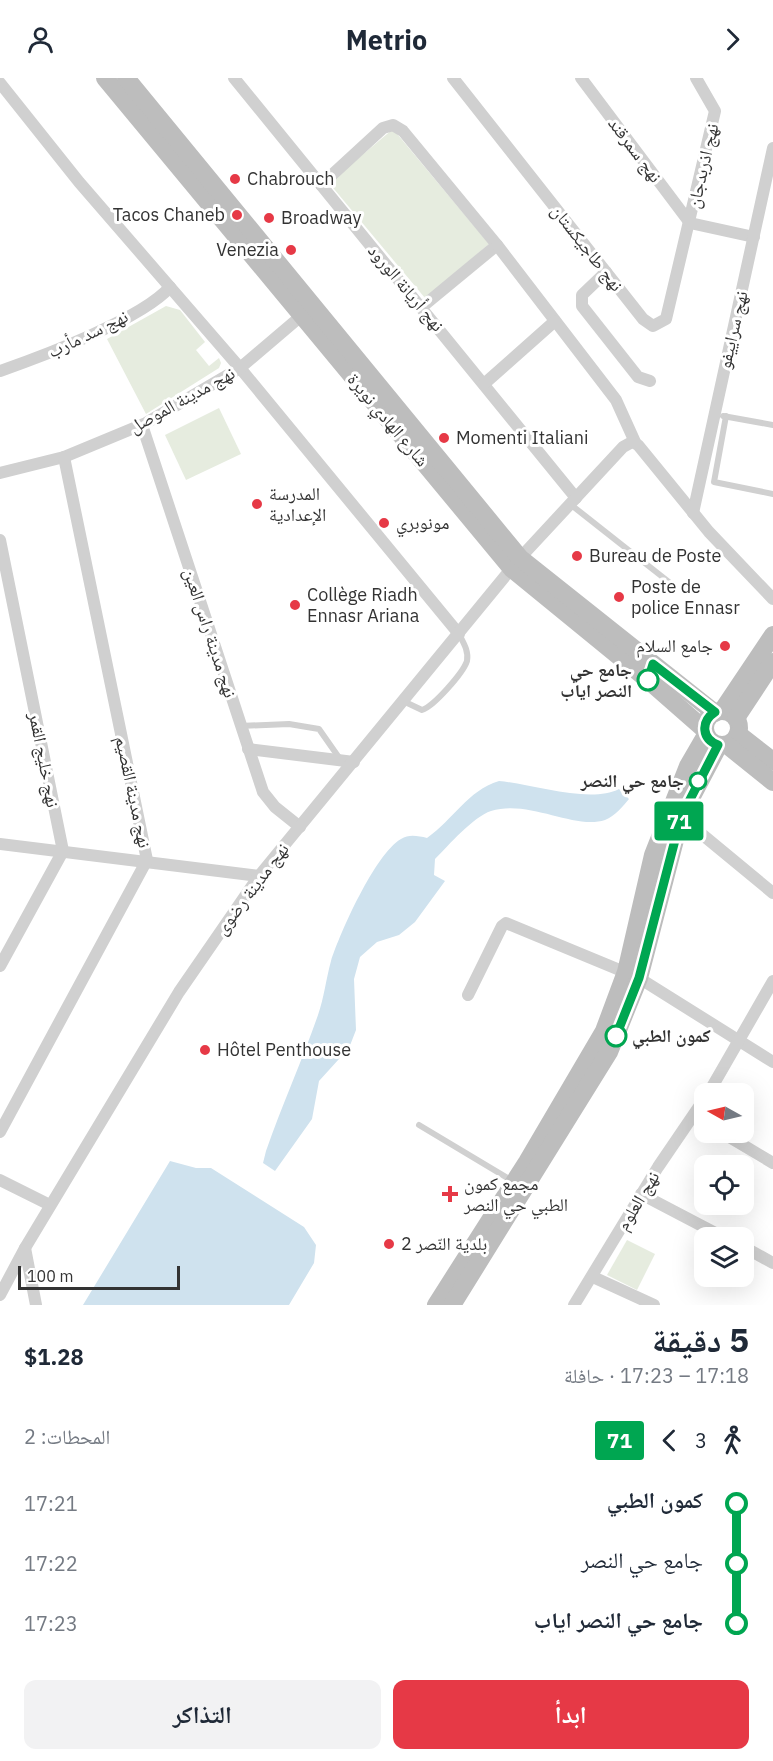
<!DOCTYPE html>
<html lang="ar">
<meta charset="utf-8">
<style>
body{margin:0;font-family:"IBM Plex Sans","Noto Naskh Arabic",sans-serif;background:#f2f2f3;color:#1f2937;direction:rtl;height:100vh;display:flex;flex-direction:column;font-size:22px;white-space:nowrap}
*{box-sizing:border-box;margin:0}
p{font-size:20px;color:#747a83}
.icon{flex:none;width:33px;height:33px;fill:none;stroke:currentColor;stroke-width:2;stroke-linecap:round;stroke-linejoin:round}
.map{position:relative;height:1227px;overflow:hidden;direction:ltr}
.side{display:flex;flex-direction:column;background:#fff;flex:1}
.side>*{flex:none}
.badge{padding:0 12px;border-radius:4px;font-size:21px;line-height:39px}
.needle{width:39px;rotate:278deg}
.controls{position:absolute;left:694px;top:1005px;display:grid;gap:12px}
.controls a{display:grid;place-items:center;width:60px;height:60px;border-radius:12px;background:#fff;box-shadow:0 6px 24px #0002;font-size:30px}
.scale{position:absolute;left:18px;bottom:15px;width:162px;box-sizing:border-box;padding-left:6px;border:3px solid #333;border-top:0;font-size:16px;line-height:21px;white-space:nowrap;color:#333;-webkit-text-stroke:4px #fff;paint-order:stroke}
.map>.badge{position:absolute;translate:-50% -50%;box-shadow:0 0 0 3px #fff}
.legs{display:flex;align-items:center;gap:9px;height:66px;padding:0 24px;font-size:20px}
.legs p{margin-inline-start:auto}
.headline{display:flex;align-items:center;justify-content:space-between;height:102px;padding:0 24px}
h1{font-size:33px;font-weight:700;line-height:45px}
.cta{display:flex;gap:12px;margin-top:auto;padding:12px 24px}
.cta a{flex:1;height:69px;border-radius:12px;background:#e63946;color:#fff;font-size:24px;font-weight:700;line-height:69px;text-align:center}
.cta a+a{background:#f2f2f3;color:#1f2937}
ul{padding:0 24px;list-style:none}
li{display:flex;align-items:center;gap:21px;height:60px;font-size:22px}
li i{display:grid;place-items:center;width:9px;height:100%;margin:0 8px;background:currentColor}
li i::after{content:'';width:15px;height:15px;margin:-8px;border:4px solid;border-radius:50%;background:#fff}
li p{margin-inline-start:auto}
li:first-child i{background:linear-gradient(#0000 50%,currentColor 0)}
li:last-child i{background:linear-gradient(currentColor 50%,#0000 0)}
header{display:flex;justify-content:space-between;align-items:center;height:78px;padding:0 24px;background:#fff;font-size:27px;font-weight:700}
.map>svg:first-child{display:block}
</style>
<header><svg class="icon" aria-label="forward" viewBox="0 0 24 24"><path d="M9 5l7 7-7 7"/></svg>Metrio<svg class="icon" aria-label="person" viewBox="0 0 24 24"><circle cx="12" cy="8" r="4"/><path d="M4 21q1-7 8-7t8 7"/></svg></header>
<div class="map">
<svg width="773" height="1227" viewBox="0 0 773 1227">
<rect width="100%" height="100%" fill="#fff"/>
<g fill="#e6ecdf">
<polygon points="393,51 489,166 425,220 329,105"/>
<polygon points="166,228 180,232 205,264 196,272 209,288 219,280 221,285 219,290 146,336 107,261"/>
<polygon points="219,330 241,376 186,402 165,357"/>
<polygon points="627,1162 655,1176 637,1212 607,1197"/>
</g>
<g fill="#cfe2ee">
<path d="M499 703C532 706 590 726 619 711L629 721C623 728 615 738 605 742 574 752 529 721 491 733 473 739 449 767 435 781L434 797 445 803 415 844 399 857 377 864 360 879 354 901 356 952 349 970 319 1003 312 1041 275 1093 263 1085 266 1073C282 1027 302 983 318 937 324 920 326 901 331 883 340 855 375 776 401 761 409 756 418 758 427 760 454 741 467 713 499 703Z"/>
<polygon points="170,1083 196,1090 211,1090 304,1149 316,1167 314,1185 289,1227 83,1227"/>
</g>
<g fill="none" stroke-linecap="round" stroke-linejoin="round">
<g stroke="#d0d0d0" stroke-width="6">
<polyline points="723,338 773,347"/>
<polyline points="726,338 714,404 773,416"/>
<polyline points="570,426 674,508"/>
<path d="M403 623 422 632C434 628 463 595 467 583 469 573 463 564 459 556"/>
<polyline points="240,648 289,646 319,651 340,681"/>
<polyline points="419,1047 514,1104"/>
</g>
<g stroke="#d0d0d0" stroke-width="12">
<polyline points="234,0 576,420"/>
<polyline points="453,0 643,241 653,248 666,241 715,33 696,0"/>
<polyline points="581,0 690,145"/>
<polyline points="0,5 79,104 240,290 459,556"/>
<polyline points="321,107 383,50 393,47 403,53 497,167 422,229"/>
<polyline points="690,145 754,159"/>
<polyline points="497,167 616,322 635,364"/>
<polyline points="606,194 582,217 582,228 638,299 650,303"/>
<path d="M0 293C43 278 142 241 170 209"/>
<polyline points="484,306 555,243"/>
<polyline points="142,347 263,714 275,729 300,749"/>
<polyline points="0,395 64,379 146,345 240,290 307,233"/>
<polyline points="693,435 773,70"/>
<polyline points="0,462 63,773 0,888"/>
<polyline points="248,671 354,684"/>
<polyline points="681,739 773,815"/>
<polyline points="0,766 259,798"/>
<polyline points="468,917 502,848 506,845 639,900 773,984"/>
<polyline points="708,1016 773,903"/>
<polyline points="694,1039 705,1045"/>
<polyline points="0,1054 147,782 64,379"/>
<polyline points="721,1054 773,1085"/>
<polyline points="0,1102 50,1127"/>
<polyline points="641,1116 725,1160"/>
<polyline points="744,1169 773,1185"/>
<polyline points="25,1170 36,1227"/>
<polyline points="593,1199 654,1227"/>
<polyline points="0,1217 25,1170 179,914 259,798 520,480 623,369 632,364 638,367 709,454 773,521"/>
<polyline points="574,1227 658,1089 705,1020"/>
</g>
<g stroke="#bdbdbd" stroke-width="18">
<polyline points="105,0 512,491 648,602 705,652"/>
<polyline points="126,0 520,480 715,635"/>
<circle cx="722" cy="650" r="17"/>
<polyline points="722,633 773,557"/>
<polyline points="736,640 773,584"/>
<polyline points="738,656 773,683"/>
<polyline points="727,667 773,704"/>
<polyline points="436,1227 527,1084 604,953 626,894 653,777 688,688 706,657"/>
<polyline points="452,1227 609,974 639,900 681,739 719,667"/>
</g>
</g>
<g fill="none" stroke-linecap="round" stroke-linejoin="round">
<g stroke="#fff" stroke-width="14">
<path id="line-1" d="M616 958 639 900 681 739 718 667C702 661 700 644 715 634L653 586 648 602"/>
</g>
<use href="#line-1" stroke="#00a651" stroke-width="9"/>
</g>
<g fill="#e63946" stroke="#fff" stroke-width="2">
<circle cx="235" cy="101" r="6"/>
<circle cx="237" cy="137" r="6"/>
<circle cx="269" cy="140" r="6"/>
<circle cx="291" cy="172" r="6"/>
<circle cx="444" cy="360" r="6"/>
<circle cx="257" cy="426" r="6"/>
<circle cx="384" cy="445" r="6"/>
<circle cx="577" cy="478" r="6"/>
<circle cx="619" cy="519" r="6"/>
<circle cx="295" cy="527" r="6"/>
<circle cx="725" cy="568" r="6"/>
<circle cx="205" cy="972" r="6"/>
<path d="M447 1107h6v6h6v6h-6v6h-6v-6h-6v-6h6z"/>
<circle cx="389" cy="1166" r="6"/>
</g>
<g fill="#fff" stroke="#00a651" stroke-width="3">
<circle cx="648" cy="602" r="10"/>
<circle cx="698" cy="703" r="8"/>
<circle cx="616" cy="958" r="10"/>
</g>
<g text-anchor="middle" stroke-width="6" stroke-linejoin="round" paint-order="stroke">
<g font-size="18" fill="#333" stroke="#fff">
<text transform="translate(635 72) rotate(53)" y="6">نهج سمرقند</text>
<text transform="translate(703 88) rotate(-77)" y="6">نهج اذربدجان</text>
<text transform="translate(587 170) rotate(52)" y="6">نهج طاجيكستان</text>
<text transform="translate(406 210) rotate(50)" y="6">نهج أريانة الورود</text>
<text transform="translate(733 252) rotate(-77)" y="6">نهج سراييفو</text>
<text transform="translate(88 256) rotate(-26)" y="6">نهج سد مأرب</text>
<text transform="translate(182 322) rotate(-29)" y="6">نهج مدينة الموصل</text>
<text transform="translate(388 342) rotate(50)" y="6">شارع الهادي نويرة</text>
<text transform="translate(210 555) rotate(72)" y="6">نهج مدينة راس العين</text>
<text transform="translate(44 682) rotate(79)" y="6">نهج خليج القمر</text>
<text transform="translate(133 714) rotate(78)" y="6">نهج مدينة القصيم</text>
<text transform="translate(252 811) rotate(-53)" y="6">نهج مدينة رضوى</text>
<text transform="translate(638 1123) rotate(-59)" y="6">نهج العلوم</text>
</g>
<g font-size="18" fill="#333" stroke="#fff" text-anchor="start">
<text x="247" y="107">Chabrouch</text>
<text x="225" y="143" text-anchor="end">Tacos Chaneb</text>
<text x="281" y="146">Broadway</text>
<text x="279" y="178" text-anchor="end">Venezia</text>
<text x="456" y="366">Momenti Italiani</text>
<text x="269" y="422">المدرسة<tspan x="269" dy="21">الإعدادية</tspan></text>
<text x="396" y="451">مونوبري</text>
<text x="589" y="484">Bureau de Poste</text>
<text x="631" y="515">Poste de<tspan x="631" dy="21">police Ennasr</tspan></text>
<text x="307" y="523">Collège Riadh<tspan x="307" dy="21">Ennasr Ariana</tspan></text>
<text x="713" y="574" text-anchor="end">جامع السلام</text>
<text x="217" y="978">Hôtel Penthouse</text>
<text x="464" y="1112">مجمع كمون<tspan x="464" dy="21">الطبي حي النصر</tspan></text>
<text x="401" y="1172">بلدية النّصر 2</text>
</g>
<g font-size="18" font-weight="bold" fill="#333" stroke="#fff" text-anchor="end">
<text x="632" y="598">جامع حي<tspan x="632" dy="21">النصر اياب</tspan></text>
<text x="684" y="709">جامع حي النصر</text>
<text x="632" y="964" text-anchor="start">كمون الطبي</text>
</g>
</g>
</svg>
<div class="controls">
<a><svg class="needle" viewBox="-14 -14 28 28"><path d="M0-13l5 13h-10z" fill="#e53935"/><path d="M0 13l5-13h-10z" fill="#747a83"/></svg></a>
<a><svg class="icon" aria-label="locate" viewBox="0 0 24 24"><circle cx="12" cy="12" r="6"/><path d="M12 2v4M12 18v4M2 12h4M18 12h4"/></svg></a>
<a><svg class="icon" aria-label="layers" viewBox="0 0 24 24"><path d="M12 4l9 5-9 5-9-5zM3 14l9 5 9-5"/></svg></a>
</div>
<div class="scale">100 m</div>
<b class="badge" style="left:679px;top:743px;background:#00a651;color:#fff">71</b>
</div>
<section class="side">
<div class="headline"><div><h1>5 دقيقة</h1><p>17:18 – 17:23 · حافلة</p></div><b>$1.28</b></div>
<div class="legs"><svg class="icon" aria-label="walk" viewBox="0 0 24 24"><circle cx="13" cy="4" r="2"/><path d="M13 8l-2 6 4 7M11 14l-3 7M7 12l3-4h3l4 4"/></svg>3<svg class="icon" aria-label="back" viewBox="0 0 24 24"><path d="M15 5l-7 7 7 7"/></svg><b class="badge" style="background:#00a651;color:#fff">71</b><p>المحطات: 2</p></div>
<ul>
<li><i style="color:#00a651"></i><b>كمون الطبي</b><p>17:21</p></li>
<li><i style="color:#00a651"></i><span>جامع حي النصر</span><p>17:22</p></li>
<li><i style="color:#00a651"></i><b>جامع حي النصر اياب</b><p>17:23</p></li>
</ul>
<div class="cta"><a>ابدأ</a><a>التذاكر</a></div>
</section>
